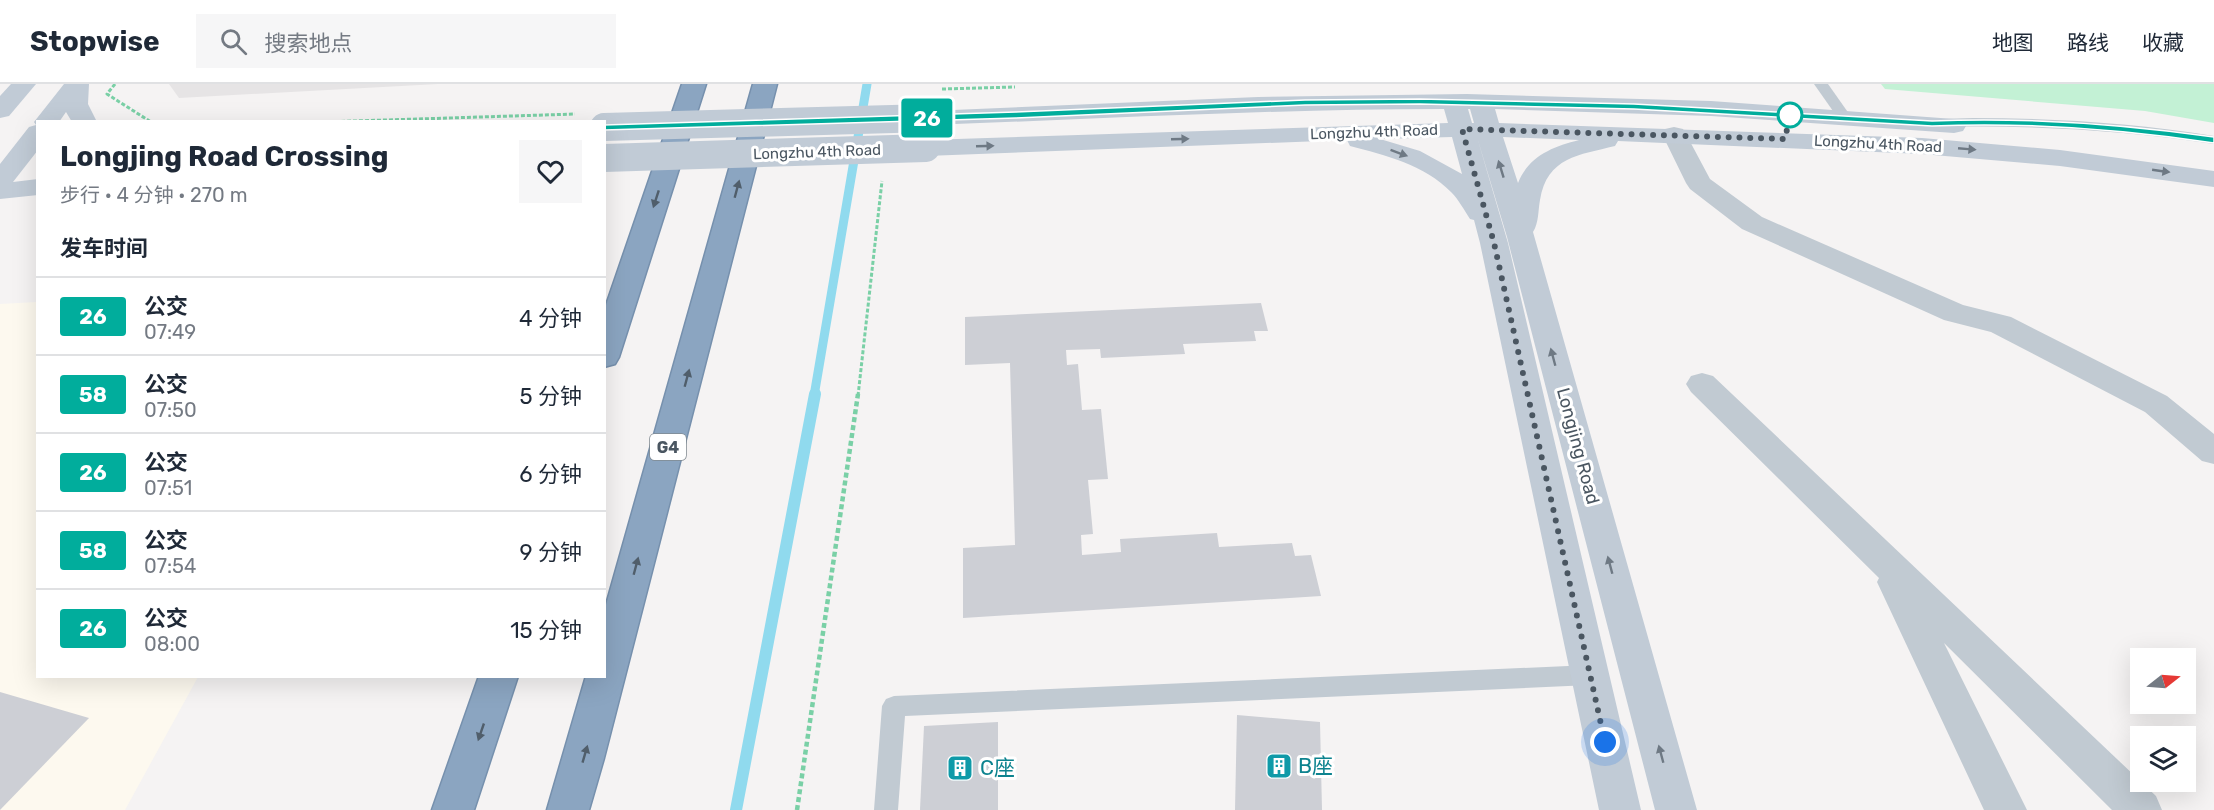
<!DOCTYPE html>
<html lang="zh">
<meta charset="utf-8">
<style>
body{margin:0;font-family:Rubik,"Noto Sans SC",sans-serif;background:#f6f6f7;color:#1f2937;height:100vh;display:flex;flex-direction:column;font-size:22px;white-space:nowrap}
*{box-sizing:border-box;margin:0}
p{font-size:20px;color:#747a83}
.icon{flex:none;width:33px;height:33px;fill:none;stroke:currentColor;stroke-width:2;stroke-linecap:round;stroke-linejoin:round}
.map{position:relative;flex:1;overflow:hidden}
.panel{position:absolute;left:36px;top:36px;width:570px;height:558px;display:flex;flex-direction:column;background:#fff;border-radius:0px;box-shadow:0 6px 24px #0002}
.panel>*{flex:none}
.badge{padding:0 12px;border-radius:4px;font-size:21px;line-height:39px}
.needle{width:39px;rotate:73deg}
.tools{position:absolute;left:2130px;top:564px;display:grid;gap:12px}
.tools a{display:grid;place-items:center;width:66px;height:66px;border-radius:0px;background:#fff;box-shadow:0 6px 24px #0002;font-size:30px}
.you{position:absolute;width:30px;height:30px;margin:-15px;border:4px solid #fff;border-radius:50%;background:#1a73e8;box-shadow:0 0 0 9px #1a73e833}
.map>.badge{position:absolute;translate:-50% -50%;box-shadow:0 0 0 3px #fff}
h2{padding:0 24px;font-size:22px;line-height:54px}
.round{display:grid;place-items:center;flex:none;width:63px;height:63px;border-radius:0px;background:#f6f6f7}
.headline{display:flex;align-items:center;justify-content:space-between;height:102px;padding:0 24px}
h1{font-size:28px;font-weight:700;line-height:45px}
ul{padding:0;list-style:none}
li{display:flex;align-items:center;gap:18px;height:78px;padding:0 24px;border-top:2px solid #e0e1e3}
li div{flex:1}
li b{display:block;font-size:22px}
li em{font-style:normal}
li .badge{min-width:66px;font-weight:700;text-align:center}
header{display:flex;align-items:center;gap:36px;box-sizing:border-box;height:84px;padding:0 30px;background:#fff;border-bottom:2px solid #e0e1e3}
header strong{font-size:28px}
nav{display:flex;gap:33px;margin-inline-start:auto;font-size:21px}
.search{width:420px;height:54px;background:#f6f6f7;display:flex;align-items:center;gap:15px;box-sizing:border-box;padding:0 21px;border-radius:0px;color:#747a83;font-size:22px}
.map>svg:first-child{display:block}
</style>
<header>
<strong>Stopwise</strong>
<div class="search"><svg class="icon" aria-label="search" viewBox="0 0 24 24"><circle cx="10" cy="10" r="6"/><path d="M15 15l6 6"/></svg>搜索地点</div>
<nav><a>地图</a><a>路线</a><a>收藏</a></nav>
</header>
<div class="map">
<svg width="2214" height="726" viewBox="0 0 2214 726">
<rect width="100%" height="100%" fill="#f5f3f3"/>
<polygon fill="#fdf9ef" points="37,218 38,592 198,593 125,726 0,726 0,220"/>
<polygon fill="#e6e4e5" points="169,0 438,0 179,14"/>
<polygon fill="#c3f1d5" points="1881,0 2214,0 2214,39 2145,27 1885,5"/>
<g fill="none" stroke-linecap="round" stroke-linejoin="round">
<polyline stroke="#90daee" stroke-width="9" points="814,312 867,0"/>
<polyline stroke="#90daee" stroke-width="12" points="736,726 815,310"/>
</g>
<g fill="#cdcfd5">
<polygon points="1261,219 1268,247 1254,247 1256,257 1183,260 1185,270 1101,274 1100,265 1066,266 1067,281 1078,280 1082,326 1101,325 1108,395 1088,396 1093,450 1081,451 1082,471 1121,468 1120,455 1217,449 1219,463 1292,459 1295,472 1311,471 1321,512 963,534 963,464 1015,461 1010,279 965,281 965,233"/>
<polygon points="0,608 89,634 0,726"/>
<polygon points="1237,631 1320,638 1322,726 1235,726"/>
<polygon points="998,638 998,726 920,726 924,642"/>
</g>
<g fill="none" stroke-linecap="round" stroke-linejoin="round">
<g stroke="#7690ad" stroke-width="3">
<g id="highway">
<polygon points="682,0 706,0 619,273 615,280 604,283 604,227"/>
<polygon points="753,0 777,0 604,674 589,726 547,726 586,592 604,592 604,528"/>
<polygon points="479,592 518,592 474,726 432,726"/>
</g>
</g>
<g stroke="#7ad0a6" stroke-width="3" stroke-dasharray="4 2" stroke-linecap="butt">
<polyline points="115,0 107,10 151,38"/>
<polyline points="942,5 1015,3"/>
<polyline points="323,38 575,30"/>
<polyline points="858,312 882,97"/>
</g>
<polyline stroke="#7ad0a6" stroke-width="4.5" stroke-dasharray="5 3" stroke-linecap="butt" points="797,726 858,310"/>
<g fill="#c1cad2" fill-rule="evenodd">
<polygon points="1814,0 1828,0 1852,34 1850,37 1840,37"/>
<path d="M1973 34C2054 34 2134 39 2214 52V60C2123 46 2032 41 1939 43L1932 39 1939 35Z"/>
<polygon points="1590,581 1598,584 1601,591 1598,598 1590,601 905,632 898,726 874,726 882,622 886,615 894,612"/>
</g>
<g fill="#c1cad2" fill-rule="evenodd">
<polygon points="1674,43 1683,45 1686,50 1710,95 1762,133 1963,221 2011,233 2167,312 2214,350 2214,380 2202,377 2145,328 1991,248 1944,236 1742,145 1690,105 1686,99 1662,50 1665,45"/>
<polygon points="1702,289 1713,292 2156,712 2162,726 2112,726 1944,559 2027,726 1984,726 1877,498 1879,494 1691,308 1686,300 1691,292"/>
</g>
<g fill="#c1cbd6" fill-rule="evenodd">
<polygon points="11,0 36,0 9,32 0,34 0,12"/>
<polygon points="64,0 89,0 88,20 97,38 72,38 66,28 59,38 38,38 38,66 13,98 38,95 38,111 0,115 0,80 29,43 36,41 34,38"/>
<path d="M1467 10 1711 17 1954 35 1963 37 1966 42 1963 47 1954 49 1711 32 1495 25 1499 39 1922 54 2060 66 2214 87V103L2060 82 1922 70 1618 57 1615 62C1579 71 1547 73 1540 116 1538 126 1539 139 1533 148L1697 726H1655L1507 153 1477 53 1508 159 1641 726H1599L1480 159 1474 136 1470 135C1464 126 1459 116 1451 108 1425 81 1385 71 1350 62L1347 56 926 72 917 69 913 64 917 59 926 56 1448 39 1444 25C1272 25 1101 35 929 41L920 39 917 34 920 29 929 27 1258 13ZM1468 25H1470L1474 39H1472ZM1452 53 1462 90 1420 67 1380 55ZM1503 53 1579 56C1552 63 1529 72 1518 99Z"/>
</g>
<use href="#highway" fill="#8ba5c1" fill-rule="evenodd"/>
<g stroke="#c1cbd6" stroke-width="28">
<polyline points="604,43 929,34"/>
<polyline points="604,74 926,64"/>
</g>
</g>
<defs><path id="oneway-solid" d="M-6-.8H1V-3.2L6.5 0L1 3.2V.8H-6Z" transform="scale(1.5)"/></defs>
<g fill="#6e7984">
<use href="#oneway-solid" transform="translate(1180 55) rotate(-2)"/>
<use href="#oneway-solid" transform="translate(985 62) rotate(-2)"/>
<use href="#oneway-solid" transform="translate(1967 65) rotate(5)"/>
<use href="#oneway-solid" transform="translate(1399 69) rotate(20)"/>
<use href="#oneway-solid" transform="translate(1501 85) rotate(-107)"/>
<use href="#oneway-solid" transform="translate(2161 87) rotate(8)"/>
<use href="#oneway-solid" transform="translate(1553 273) rotate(-105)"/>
<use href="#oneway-solid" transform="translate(1610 481) rotate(-105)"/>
<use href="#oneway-solid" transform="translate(1661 670) rotate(-105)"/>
</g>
<g fill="#505e6b">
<use href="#oneway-solid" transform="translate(737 105) rotate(-75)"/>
<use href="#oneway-solid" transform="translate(656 115) rotate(108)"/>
<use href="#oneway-solid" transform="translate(687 294) rotate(-75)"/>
<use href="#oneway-solid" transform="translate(636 482) rotate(-75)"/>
<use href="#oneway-solid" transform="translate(481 648) rotate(109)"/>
<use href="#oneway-solid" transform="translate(585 670) rotate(-74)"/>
</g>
<path fill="#01ad9c" stroke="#fff" stroke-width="1.5" d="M1420 15 1634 20 1932 37C2027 33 2120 40 2214 53V59C2120 45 2027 38 1932 42L1634 25 1420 20 1305 21 1016 34 604 46 600 43 604 41 1016 28 1305 16Z"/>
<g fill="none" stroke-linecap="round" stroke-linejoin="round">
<polyline stroke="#4a5661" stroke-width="6" stroke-dasharray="0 10.8" points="1605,658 1494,159 1462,45 1785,55 1790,31"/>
</g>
<defs>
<g id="building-square" transform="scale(1.35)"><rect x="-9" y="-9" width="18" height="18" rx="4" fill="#0f9aa8" stroke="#fff"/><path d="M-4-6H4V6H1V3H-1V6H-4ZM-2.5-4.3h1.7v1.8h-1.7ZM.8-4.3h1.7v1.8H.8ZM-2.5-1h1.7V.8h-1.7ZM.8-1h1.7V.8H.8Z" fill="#fff"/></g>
</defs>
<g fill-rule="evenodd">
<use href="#building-square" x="1279" y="682"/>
<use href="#building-square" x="960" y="684"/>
</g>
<circle fill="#fff" stroke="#01ad9c" stroke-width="3" cx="1790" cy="31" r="12"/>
<g text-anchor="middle" stroke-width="6" stroke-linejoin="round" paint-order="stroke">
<g font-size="15" fill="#4a5661" stroke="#fff">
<text transform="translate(1374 48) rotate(-2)" y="5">Longzhu 4th Road</text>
<text transform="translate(1878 60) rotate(3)" y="5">Longzhu 4th Road</text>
<text transform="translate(817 68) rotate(-2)" y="5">Longzhu 4th Road</text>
</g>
<rect fill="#fff" stroke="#808990" stroke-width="1.5" x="650" y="350" width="36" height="26" rx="4.5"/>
<g font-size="16" font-weight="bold" fill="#4a5661">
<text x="668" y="369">G4</text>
</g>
<g font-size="18" fill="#4a5661" stroke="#fff">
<text transform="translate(1578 362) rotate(75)" y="6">Longjing Road</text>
</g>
<g font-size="21" fill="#0d838f" stroke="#fff" text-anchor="start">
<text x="1298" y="689">B座</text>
<text x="980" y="691">C座</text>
</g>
</g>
</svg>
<div class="tools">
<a><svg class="needle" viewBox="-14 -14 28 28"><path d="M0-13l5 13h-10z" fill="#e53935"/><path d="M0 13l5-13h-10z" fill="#747a83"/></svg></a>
<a><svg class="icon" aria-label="layers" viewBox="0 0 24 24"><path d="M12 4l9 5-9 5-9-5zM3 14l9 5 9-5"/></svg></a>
</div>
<div class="you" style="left:1605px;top:658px"></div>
<b class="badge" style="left:927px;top:34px;background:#01ad9c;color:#fff">26</b>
<section class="panel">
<div class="headline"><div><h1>Longjing Road Crossing</h1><p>步行 · 4 分钟 · 270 m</p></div><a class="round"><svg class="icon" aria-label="heart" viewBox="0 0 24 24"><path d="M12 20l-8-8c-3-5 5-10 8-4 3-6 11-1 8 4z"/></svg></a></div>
<h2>发车时间</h2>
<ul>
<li><span class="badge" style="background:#01ad9c;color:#fff">26</span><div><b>公交</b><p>07:49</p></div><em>4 分钟</em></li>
<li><span class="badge" style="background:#01ad9c;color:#fff">58</span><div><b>公交</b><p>07:50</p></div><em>5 分钟</em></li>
<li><span class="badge" style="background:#01ad9c;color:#fff">26</span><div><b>公交</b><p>07:51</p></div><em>6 分钟</em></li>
<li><span class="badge" style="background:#01ad9c;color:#fff">58</span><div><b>公交</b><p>07:54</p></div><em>9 分钟</em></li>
<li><span class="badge" style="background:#01ad9c;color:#fff">26</span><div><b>公交</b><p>08:00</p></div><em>15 分钟</em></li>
</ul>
</section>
</div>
